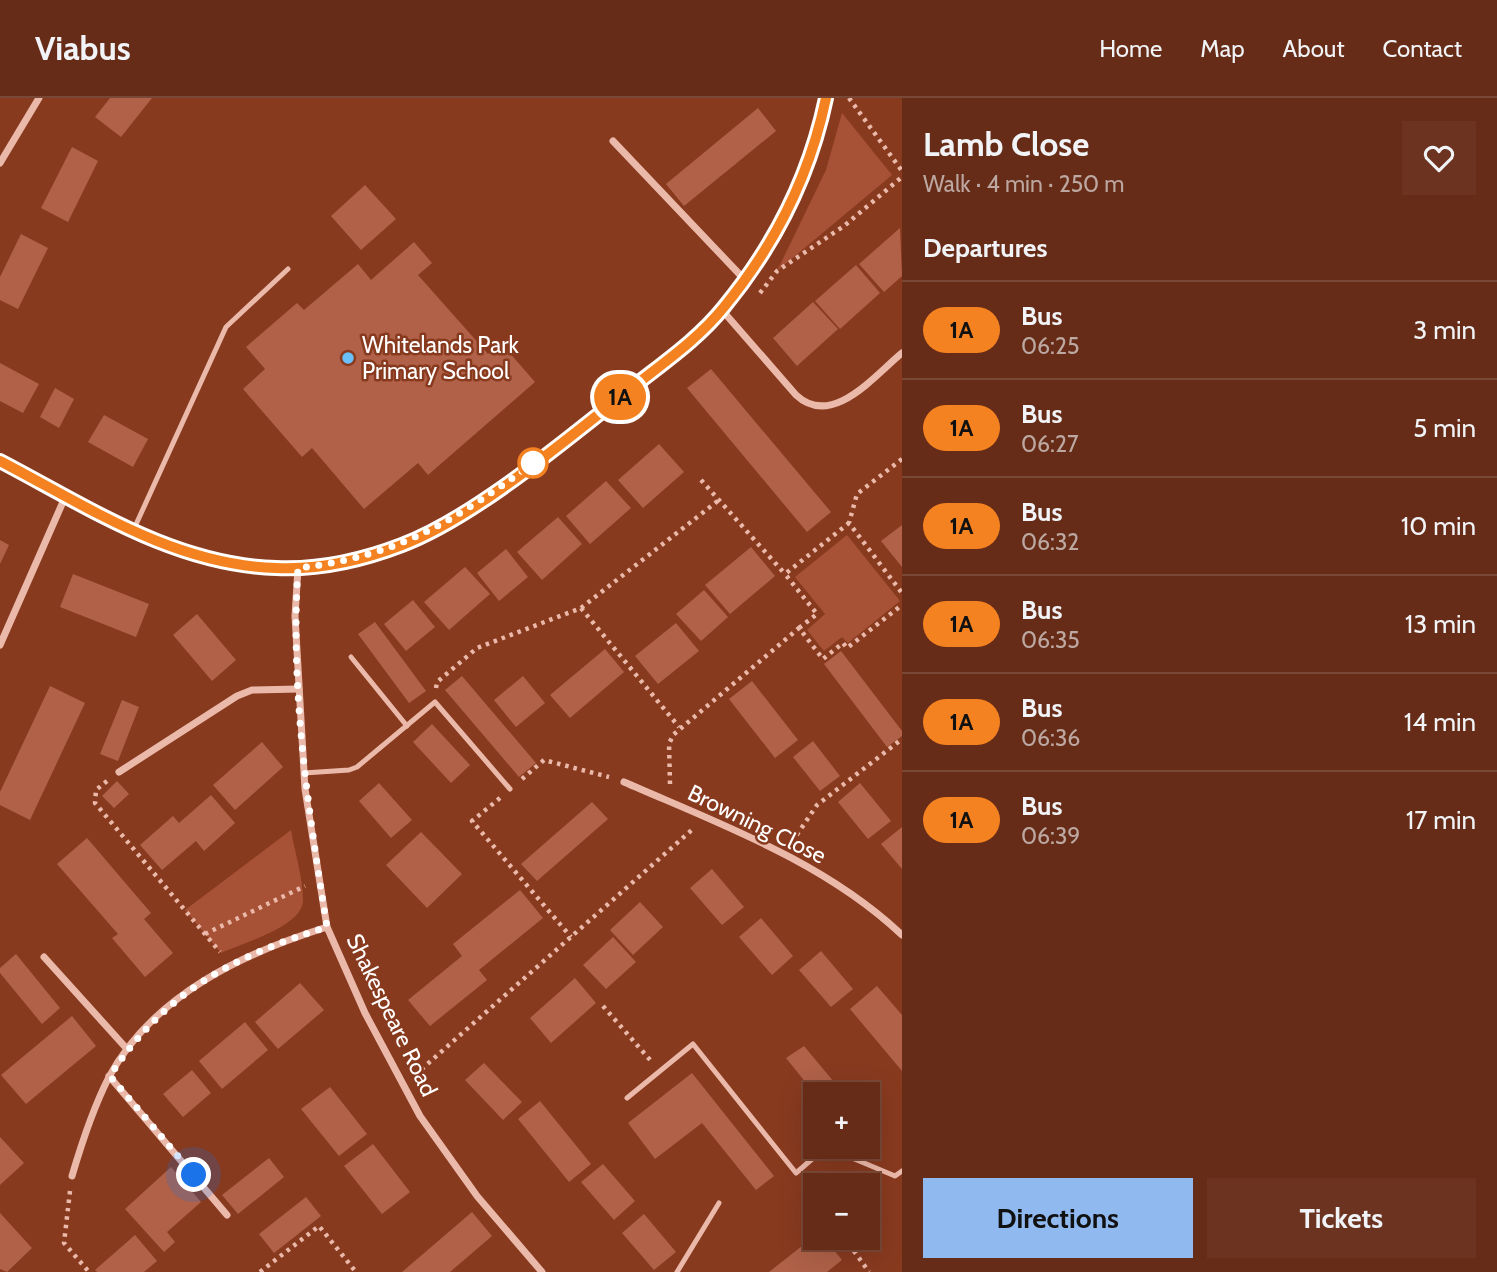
<!DOCTYPE html>
<meta charset="utf-8">
<style>
body{margin:0;font-family:Cabin,sans-serif;background:#6c3420;color:#f1f3f6;height:100vh;display:flex;flex-direction:column;font-size:26px;white-space:nowrap}
*{box-sizing:border-box;margin:0}
p{font-size:23px;color:#bca7a1}
.icon{flex:none;width:38px;height:38px;fill:none;stroke:currentColor;stroke-width:2;stroke-linecap:round;stroke-linejoin:round}
.map{position:relative;flex:1;overflow:hidden}
.sheet{display:flex;flex-direction:column;background:#662c17;width:595px}
.sheet>*{flex:none}
.badge{padding:0 14px;border-radius:23px;font-size:24px;line-height:46px}
.tools{position:absolute;left:803px;top:984px;display:grid;gap:14px}
.tools a{display:grid;place-items:center;width:77px;height:77px;border-radius:0px;background:#662c17;box-shadow:0 7px 28px #0002,0 0 0 2px #794836;font-size:35px}
.you{position:absolute;width:35px;height:35px;margin:-18px;border:5px solid #fff;border-radius:50%;background:#1a73e8;box-shadow:0 0 0 10px #1a73e833}
.map>.badge{position:absolute;translate:-50% -50%;box-shadow:0 0 0 4px #fff}
h2{padding:0 21px;font-size:26px;line-height:63px}
.round{display:grid;place-items:center;flex:none;width:74px;height:74px;border-radius:0px;background:#6c3420}
.head{display:flex;align-items:center;justify-content:space-between;height:119px;padding:0 21px}
h1{font-size:33px;font-weight:700;line-height:52px}
.action{display:flex;gap:14px;margin-top:auto;padding:14px 21px}
.action a{flex:1;height:80px;border-radius:0px;background:#90b9f0;color:#111;font-size:28px;font-weight:700;line-height:80px;text-align:center}
.action a+a{background:#6c3420;color:#f1f3f6}
ul{padding:0;list-style:none}
li{display:flex;align-items:center;gap:21px;height:98px;padding:0 21px;border-top:2px solid #794836}
li div{flex:1}
li b{display:block;font-size:26px}
li em{font-style:normal}
li .badge{min-width:77px;font-weight:700;text-align:center}
header{display:flex;align-items:center;gap:42px;box-sizing:border-box;height:98px;padding:0 35px;background:#662c17;border-bottom:2px solid #794836}
header strong{font-size:33px}
nav{display:flex;gap:38px;margin-inline-start:auto;font-size:24px}
main{display:flex;flex:1;min-height:0}
.map>svg:first-child{display:block}
</style>
<header>
<strong>Viabus</strong>
<nav><a>Home</a><a>Map</a><a>About</a><a>Contact</a></nav>
</header>
<main>
<div class="map">
<svg width="902" height="1174" viewBox="0 0 902 1174">
<rect width="100%" height="100%" fill="#883a1f"/>
<g fill="#a75136">
<polygon points="842,15 892,77 777,173 826,72"/>
<polygon points="847,437 900,503 848,545 842,539 824,553 807,532 825,516 795,479"/>
<path d="M291 732C295 755 303 780 303 802 303 829 242 845 221 855L185 812Z"/>
</g>
<g fill="#b06148">
<polygon points="110,0 152,0 121,39 95,19"/>
<polygon points="758,10 776,33 684,108 666,86"/>
<polygon points="72,49 98,63 68,124 41,110"/>
<polygon points="365,87 396,121 361,152 331,118"/>
<polygon points="900,130 902,178 884,194 859,166"/>
<polygon points="21,136 48,150 18,211 0,202 0,179"/>
<polygon points="414,144 432,165 418,177 488,256 501,245 535,284 428,377 418,365 364,411 312,350 302,359 243,291 265,271 246,249 297,205 304,212 358,166 371,182"/>
<polygon points="856,167 880,195 840,231 815,203"/>
<polygon points="813,204 838,231 797,268 773,240"/>
<polygon points="0,265 39,286 23,315 0,303"/>
<polygon points="711,271 831,414 807,434 687,290"/>
<polygon points="55,290 74,301 59,330 40,319"/>
<polygon points="104,317 148,341 133,369 88,344"/>
<polygon points="659,346 684,374 643,410 618,382"/>
<polygon points="606,383 631,410 590,446 566,418"/>
<polygon points="558,419 582,446 542,482 517,454"/>
<polygon points="902,427 902,469 881,443"/>
<polygon points="0,442 9,447 0,466"/>
<polygon points="751,449 775,478 730,516 705,487"/>
<polygon points="506,451 528,479 499,503 477,475"/>
<polygon points="465,469 490,496 449,532 424,504"/>
<polygon points="73,476 149,506 136,539 60,509"/>
<polygon points="704,492 728,519 701,543 676,516"/>
<polygon points="413,502 435,529 406,553 384,526"/>
<polygon points="197,516 236,562 212,583 173,537"/>
<polygon points="375,524 426,593 409,605 358,536"/>
<polygon points="676,525 699,553 658,586 635,558"/>
<polygon points="605,551 624,574 570,620 550,597"/>
<polygon points="841,553 902,633 902,638 887,649 824,566"/>
<polygon points="462,578 536,665 519,679 445,592"/>
<polygon points="523,578 545,605 516,629 494,602"/>
<polygon points="752,583 798,642 775,660 729,601"/>
<polygon points="50,588 85,605 30,722 0,707 0,694"/>
<polygon points="122,602 139,609 118,663 100,656"/>
<polygon points="432,626 470,667 451,685 413,644"/>
<polygon points="813,643 840,678 820,693 793,659"/>
<polygon points="262,644 283,669 235,712 213,687"/>
<polygon points="117,683 129,696 114,710 102,698"/>
<polygon points="379,685 412,722 391,740 359,703"/>
<polygon points="860,685 891,723 868,741 838,704"/>
<polygon points="211,697 235,725 204,753 196,743 162,772 140,747 173,718 179,725"/>
<polygon points="592,704 608,721 537,783 521,766"/>
<polygon points="902,729 902,771 881,746"/>
<polygon points="421,734 462,776 427,810 386,767"/>
<polygon points="87,740 151,815 144,821 173,855 145,879 112,840 118,836 57,766"/>
<polygon points="712,771 744,809 722,827 690,790"/>
<polygon points="520,792 543,820 479,872 487,882 430,928 408,902 462,858 453,846"/>
<polygon points="640,804 663,829 633,857 610,832"/>
<polygon points="761,820 793,858 772,877 739,839"/>
<polygon points="613,839 636,864 606,891 583,867"/>
<polygon points="821,853 853,891 831,909 799,872"/>
<polygon points="16,856 60,910 42,926 0,875 0,870"/>
<polygon points="575,880 596,905 551,945 530,920"/>
<polygon points="300,885 324,912 278,951 255,924"/>
<polygon points="877,888 902,917 902,973 850,911"/>
<polygon points="72,918 96,948 26,1006 1,977"/>
<polygon points="245,924 268,952 222,991 199,963"/>
<polygon points="804,948 844,996 815,996 786,960"/>
<polygon points="484,965 522,1004 503,1022 465,982"/>
<polygon points="192,972 211,995 183,1019 163,996"/>
<polygon points="692,975 774,1078 756,1092 702,1025 655,1061 628,1025"/>
<polygon points="330,989 367,1036 339,1058 301,1011"/>
<polygon points="540,1003 591,1066 569,1084 518,1021"/>
<polygon points="0,1039 24,1065 0,1087"/>
<polygon points="373,1046 410,1094 382,1116 344,1068"/>
<polygon points="269,1060 284,1079 238,1116 222,1097"/>
<polygon points="603,1066 635,1103 614,1122 581,1084"/>
<polygon points="171,1069 201,1104 167,1134 175,1144 164,1154 125,1111"/>
<polygon points="306,1099 321,1118 274,1155 259,1136"/>
<polygon points="472,1114 492,1138 450,1174 402,1174"/>
<polygon points="0,1115 32,1150 7,1174 0,1171"/>
<polygon points="644,1116 676,1154 654,1172 622,1135"/>
<polygon points="135,1137 157,1163 144,1174 97,1174 95,1172"/>
<polygon points="816,1137 823,1139 842,1162 827,1174 769,1174"/>
</g>
<g fill="none" stroke-linecap="round" stroke-linejoin="round">
<g stroke="#ebb9aa" stroke-width="4.5" stroke-dasharray="3.5 5" stroke-linecap="butt">
<polyline points="849,0 902,73"/>
<polyline points="760,195 777,173 844,128 902,79"/>
<polyline points="902,361 857,396 849,425 902,495"/>
<polyline points="701,382 785,476"/>
<polyline points="581,510 679,629"/>
<polyline points="799,530 817,516 785,476 849,425"/>
<polyline points="436,590 437,584 477,550 581,510 719,402"/>
<polyline points="522,681 544,662 609,679"/>
<polyline points="107,683 96,692 95,705 220,854"/>
<polyline points="670,686 669,646 673,637 799,530 823,561 843,545 847,550 902,507"/>
<polyline points="500,700 472,723 571,839"/>
<polyline points="792,744 817,707 902,641"/>
<polyline points="205,836 305,788"/>
<polyline points="603,908 651,963"/>
<polyline points="415,977 694,730"/>
<polyline points="805,1087 816,1101"/>
<polyline points="70,1093 64,1145 89,1174"/>
<polyline points="844,1139 869,1174"/>
<polyline points="260,1174 319,1128 356,1174"/>
</g>
<g stroke="#ebb9aa" stroke-width="5">
<polyline points="133,433 226,229 288,171"/>
<polyline points="351,559 407,628"/>
<polyline points="304,675 349,672 357,669 435,604 510,691"/>
<polyline points="627,1000 693,946 796,1075 826,1049 895,1078 902,1073"/>
<polyline points="677,1174 719,1105"/>
</g>
<g stroke="#ebb9aa" stroke-width="7">
<polyline points="613,43 745,182"/>
<polyline points="0,65 39,0"/>
<path d="M722 212 796 297C832 331 875 277 902 255"/>
<path d="M0 363C88 408 174 467 276 471 318 472 363 462 402 447 473 420 562 345 623 297 657 270 696 244 724 209 773 148 810 77 826 0"/>
<polyline points="298,470 295,518 305,691 327,829 365,915 420,1018 477,1098 542,1174"/>
<polyline points="0,547 66,397"/>
<polyline points="119,674 237,598 252,592 299,591"/>
<path d="M624 684C720 726 825 764 902 837"/>
<polyline points="44,859 127,951"/>
<polyline points="109,978 227,1117"/>
<path d="M72 1078C82 1044 93 1010 109 979 153 897 244 855 327 829"/>
</g>
</g>
<g fill="none" stroke-linecap="round" stroke-linejoin="round">
<g stroke="#fff" stroke-width="16">
<path id="line" d="M0 363C88 409 174 467 276 470 318 472 363 462 402 447 473 420 562 345 623 297 657 269 696 244 724 209 774 148 810 77 826 0"/>
</g>
<use href="#line" stroke="#f58220" stroke-width="10"/>
<path stroke="#fff" stroke-width="7" stroke-dasharray="0 12.6" d="M194 1077 110 978C164 894 234 858 327 829 308 711 290 590 298 470 401 458 455 422 536 363L533 365"/>
</g>
<circle fill="#6ac0f8" stroke="#883a1f" stroke-width="2.5" cx="348" cy="260" r="7"/>
<circle fill="#fff" stroke="#f58220" stroke-width="3.5" cx="533" cy="365" r="14"/>
<g text-anchor="middle" stroke-width="5" stroke-linejoin="round" paint-order="stroke">
<g font-size="23" fill="#fff" stroke="#883a1f" text-anchor="start">
<text x="362" y="255">Whitelands Park<tspan x="362" dy="26">Primary School</tspan></text>
</g>
<g font-size="23" fill="#fff" stroke="#883a1f">
<text transform="translate(757 726) rotate(26)" y="8">Browning Close</text>
<text transform="translate(392 917) rotate(64)" y="8">Shakespeare Road</text>
</g>
</g>
</svg>
<div class="tools">
<a>+</a>
<a>−</a>
</div>
<div class="you" style="left:194px;top:1077px"></div>
<b class="badge" style="left:620px;top:299px;background:#f58220;color:#111">1A</b>
</div>
<section class="sheet">
<div class="head"><div><h1>Lamb Close</h1><p>Walk · 4 min · 250 m</p></div><a class="round"><svg class="icon" aria-label="heart" viewBox="0 0 24 24"><path d="M12 20l-8-8c-3-5 5-10 8-4 3-6 11-1 8 4z"/></svg></a></div>
<h2>Departures</h2>
<ul>
<li><span class="badge" style="background:#f58220;color:#111">1A</span><div><b>Bus</b><p>06:25</p></div><em>3 min</em></li>
<li><span class="badge" style="background:#f58220;color:#111">1A</span><div><b>Bus</b><p>06:27</p></div><em>5 min</em></li>
<li><span class="badge" style="background:#f58220;color:#111">1A</span><div><b>Bus</b><p>06:32</p></div><em>10 min</em></li>
<li><span class="badge" style="background:#f58220;color:#111">1A</span><div><b>Bus</b><p>06:35</p></div><em>13 min</em></li>
<li><span class="badge" style="background:#f58220;color:#111">1A</span><div><b>Bus</b><p>06:36</p></div><em>14 min</em></li>
<li><span class="badge" style="background:#f58220;color:#111">1A</span><div><b>Bus</b><p>06:39</p></div><em>17 min</em></li>
</ul>
<div class="action"><a>Directions</a><a>Tickets</a></div>
</section>
</main>
